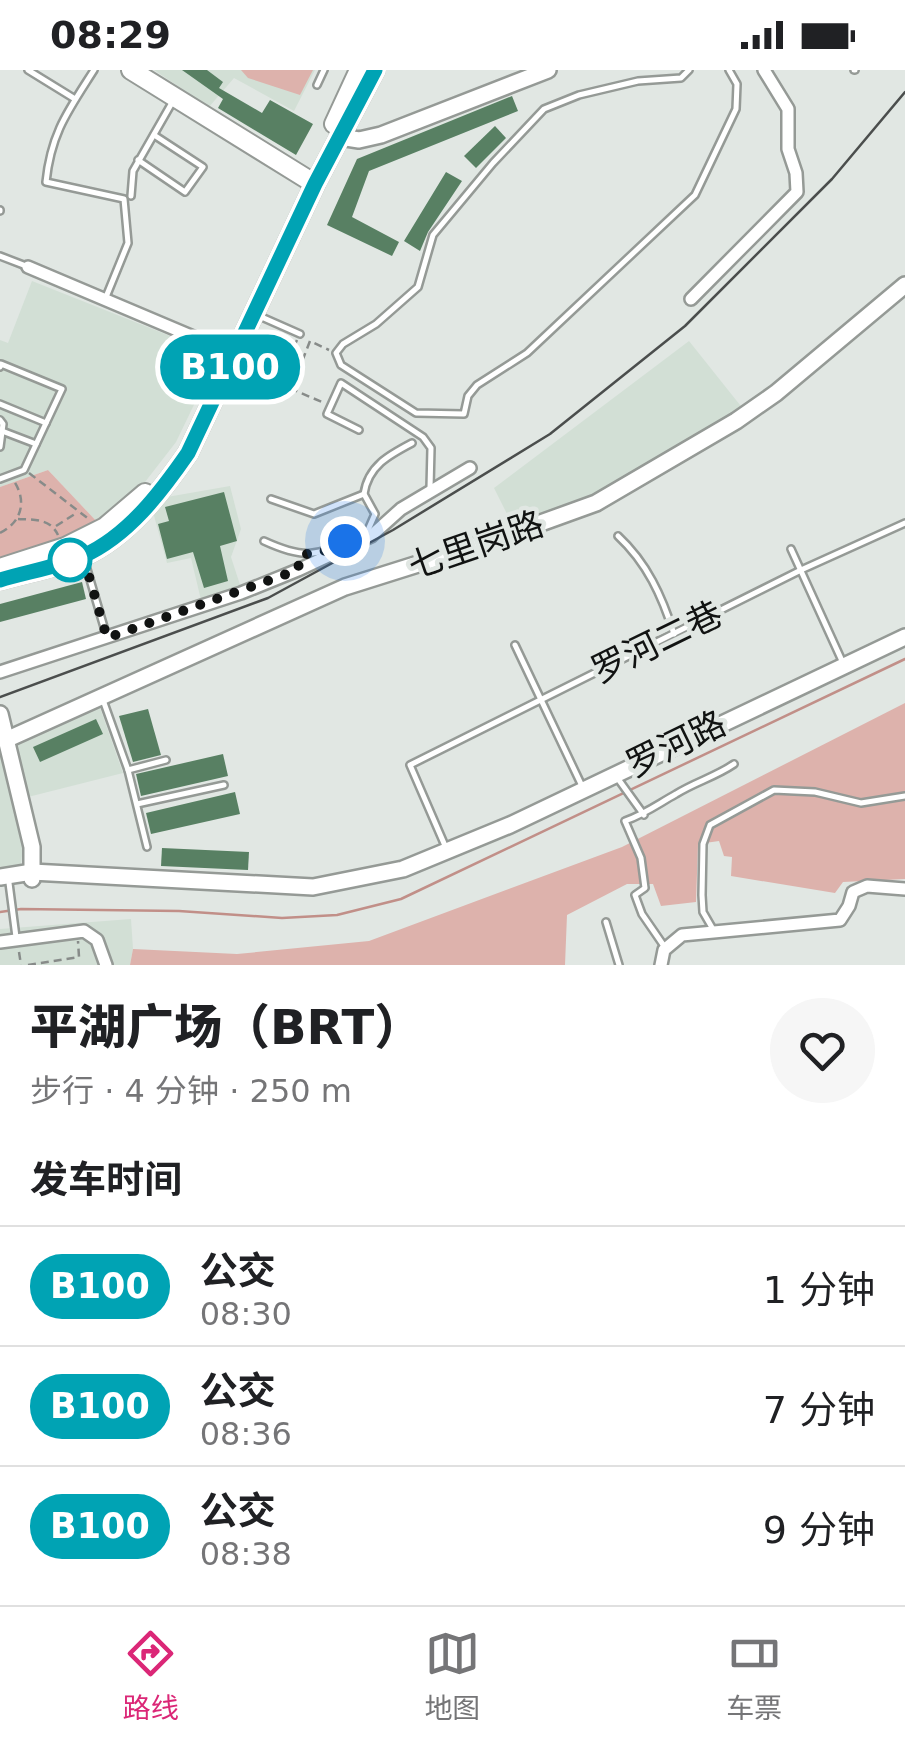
<!DOCTYPE html>
<html lang="zh">
<meta charset="utf-8">
<style>
body{margin:0;font-family:"DejaVu Sans","Noto Sans SC",sans-serif;background:#f6f6f6;color:#202124;height:100vh;display:flex;flex-direction:column;font-size:38px;white-space:nowrap}
*{box-sizing:border-box;margin:0}
p{font-size:32px;color:#757577}
.icon{flex:none;width:55px;height:55px;fill:none;stroke:currentColor;stroke-width:2;stroke-linecap:round;stroke-linejoin:round}
.map{position:relative;height:895px;overflow:hidden}
.sheet{display:flex;flex-direction:column;background:#fff;flex:1}
.sheet>*{flex:none}
.badge{padding:0 20px;border-radius:32px;font-size:35px;line-height:65px}
.you{position:absolute;width:50px;height:50px;margin:-25px;border:8px solid #fff;border-radius:50%;background:#1a73e8;box-shadow:0 0 0 15px #1a73e833}
.map>.badge{position:absolute;translate:-50% -50%;box-shadow:0 0 0 5px #fff}
h2{padding:0 30px;font-size:38px;line-height:90px}
.round{display:grid;place-items:center;flex:none;width:105px;height:105px;border-radius:52px;background:#f6f6f6}
.headline{display:flex;align-items:center;justify-content:space-between;height:170px;padding:0 30px}
h1{font-size:48px;font-weight:800;line-height:75px}
ul{padding:0;list-style:none}
li{display:flex;align-items:center;gap:30px;height:120px;padding:0 30px;border-top:2px solid #e0e0e0}
li div{flex:1}
li b{display:block;font-size:38px}
li em{font-style:normal}
li .badge{min-width:110px;font-weight:700;text-align:center}
.status{display:flex;justify-content:space-between;align-items:center;height:70px;padding:0 50px;background:#fff;direction:ltr}
.status svg{height:28px;fill:currentColor}
.tab-bar{display:flex;justify-content:space-around;align-items:center;height:140px;border-top:2px solid #e0e0e0;background:#fff;font-size:28px;color:#757577}
.tab-bar a{display:grid;justify-items:center;gap:5px}
.tab-bar .current{color:#db2777}
.map>svg:first-child{display:block}
</style>
<div class="status"><b>08:29</b><svg viewBox="0 0 49 12"><path d="M0 12V9h3v3zM5 12V6h3v6zM10 12V3h3v9zM15 12V0h3v12zM26 1h20v11H26zM47 4h2v5h-2z"/></svg></div>
<div class="map">
<svg width="905" height="895" viewBox="0 0 905 895">
<rect width="100%" height="100%" fill="#e1e7e3"/>
<g fill="#d2dfd5">
<polygon points="154,0 315,0 294,41 234,8 209,37"/>
<polygon points="32,211 218,285 176,372 145,412 99,454 48,400 0,417 0,270 8,273"/>
<polygon points="689,271 744,340 602,424 511,452 494,418"/>
<polygon points="230,416 241,459 231,487 241,518 201,530 191,488 167,493 153,442 167,427"/>
<polygon points="99,635 123,703 28,727 16,671"/>
<polygon points="0,678 23,777 21,794 0,799"/>
<polygon points="131,849 133,879 130,895 0,895 0,859"/>
</g>
<g fill="#ddb2ac">
<polygon points="241,0 313,0 300,25 248,8"/>
<polygon points="48,400 99,454 57,474 0,493 0,417"/>
<polygon points="905,633 905,809 843,812 835,823 731,806 732,787 724,786 719,771 698,774 696,832 661,836 653,814 627,814 567,845 565,895 130,895 133,879 237,884 369,871 622,777"/>
</g>
<g fill="none" stroke-linecap="round" stroke-linejoin="round">
<polyline stroke="#c18f88" stroke-width="2.5" points="0,842 21,839 179,841 282,848 337,845 401,829 905,589"/>
</g>
<g fill="#588063">
<polygon points="182,0 207,0 223,12 219,18 262,43 270,30 313,54 296,85 218,38 223,29"/>
<polygon points="512,26 518,41 369,101 352,147 399,172 392,186 327,155 357,89"/>
<polygon points="495,56 506,68 476,98 464,86"/>
<polygon points="446,102 462,111 428,162 420,181 404,171"/>
<polygon points="224,422 237,471 220,476 228,511 204,518 193,482 167,489 158,454 169,451 165,437"/>
<polygon points="82,512 86,529 0,552 0,534"/>
<polygon points="148,639 161,685 133,692 119,646"/>
<polygon points="96,649 103,664 40,692 33,677"/>
<polygon points="223,684 228,706 141,726 136,704"/>
<polygon points="235,722 240,744 151,764 146,743"/>
<polygon points="162,778 249,782 248,800 161,796"/>
</g>
<g fill="none" stroke-linecap="round" stroke-linejoin="round">
<g stroke="#959a96" stroke-width="10">
<g id="lane">
<polyline points="28,0 75,29"/>
<path d="M94 0C68 41 51 63 46 112L124 129 128 173 106 227"/>
<polyline points="689,0 681,8 638,11 579,25 544,39 493,93 433,165 418,217 376,254 343,274 336,283 341,295 416,343 464,344 468,326 477,315 527,283 695,125 736,39 737,14 729,0"/>
<polyline points="854,0 855,0"/>
<polyline points="317,15 324,0"/>
<polyline points="138,90 185,122 203,97 154,65"/>
<polyline points="131,126 133,101 173,31"/>
<polyline points="0,140 0,141"/>
<polyline points="0,186 26,196"/>
<polyline points="257,245 300,264"/>
<polyline points="0,297 1,294 62,319 24,400 0,409"/>
<polyline points="0,334 46,353"/>
<polyline points="0,350 3,354 0,377"/>
<polyline points="359,360 327,344 341,313 423,367 431,378 430,418"/>
<polyline points="2,361 36,374"/>
<polyline points="271,429 314,444 364,424"/>
<path d="M618 466C647 493 662 526 674 564"/>
<path d="M264 471C314 494 321 482 368 460L375 444 364 424C368 396 389 385 412 373"/>
<polyline points="791,479 843,593"/>
<polyline points="84,489 106,564"/>
<polyline points="515,575 582,716"/>
<polyline points="103,630 128,700 147,777"/>
<polyline points="128,700 166,690"/>
<polyline points="616,706 644,745"/>
<polyline points="137,734 224,715"/>
<polyline points="446,778 410,695 801,500 905,453"/>
<polyline points="9,813 16,867"/>
<polyline points="606,852 619,895"/>
<polyline points="714,861 703,842 702,825 703,774 710,755 774,720 815,722 861,733 905,726"/>
<path d="M664 876 642 844 635 825 645 818 641 788 625 751C645 744 658 734 676 724 695 712 715 707 734 694"/>
</g>
</g>
<g stroke="#959a96" stroke-width="16">
<g id="street">
<polyline points="28,197 229,282"/>
<polyline points="691,229 797,122 796,103 788,79 788,39 764,0"/>
<polyline points="0,602 241,523 298,500 371,466 401,439 470,398"/>
<polyline points="0,872 84,861 97,870 106,895"/>
<polyline points="661,895 664,880 682,865 840,850 849,836 853,822 867,816 905,819"/>
</g>
</g>
<g stroke="#959a96" stroke-width="20">
<g id="secondary">
<polyline points="340,67 359,70 381,65 548,0"/>
<polyline points="0,644 32,777 32,809"/>
<polyline points="8,669 345,517 491,471 596,433 736,351 776,323 905,215"/>
<polyline points="0,807 32,802 313,817 403,799 510,755 905,567"/>
</g>
</g>
<g stroke="#959a96" stroke-width="22">
<g id="primary">
<polyline points="131,0 315,114"/>
<polyline points="334,54 359,0"/>
<polyline points="0,498 65,477 105,457 145,423"/>
<path d="M0 510C27 502 57 497 83 486 128 466 161 422 188 383L315 114 375 0"/>
</g>
</g>
<g stroke="#878b89" stroke-width="2.5" stroke-dasharray="8 5" stroke-linecap="butt">
<polyline points="297,270 291,283 303,289 310,271 329,280"/>
<polyline points="242,298 322,332"/>
<polyline points="29,403 90,450"/>
<path d="M18 449C34 450 50 448 58 465"/>
<polyline points="56,456 78,442"/>
<path d="M0 463C22 452 27 431 14 411"/>
<polyline points="19,882 21,895"/>
<polyline points="28,895 79,887 78,871"/>
</g>
<use href="#lane" stroke="#fff" stroke-width="5"/>
<use href="#street" stroke="#fff" stroke-width="11"/>
<use href="#secondary" stroke="#fff" stroke-width="15"/>
<use href="#primary" stroke="#fff" stroke-width="18"/>
<polyline stroke="#4b4e4d" stroke-width="2.5" points="0,627 268,528 393,460 550,364 685,256 832,109 905,22"/>
</g>
<g fill="none" stroke-linecap="round" stroke-linejoin="round">
<g stroke="#fff" stroke-width="22">
<path id="line" d="M0 510C27 502 57 497 83 486 128 466 161 422 188 383L315 114 375 0"/>
</g>
<use href="#line" stroke="#00a3b4" stroke-width="15"/>
<polyline stroke="#111312" stroke-width="10" stroke-dasharray="0 18" points="70,490 83,486 107,568 298,500 300,485 322,482 345,471"/>
</g>
<circle fill="#fff" stroke="#00a3b4" stroke-width="5" cx="70" cy="490" r="20"/>
<g text-anchor="middle" stroke-width="9" stroke-linejoin="round" paint-order="stroke">
<g font-size="35" fill="#111312" stroke="#e1e7e3">
<text transform="translate(476 475) rotate(-19)" y="12">七里岗路</text>
<text transform="translate(657 572) rotate(-26)" y="12">罗河二巷</text>
<text transform="translate(676 674) rotate(-26)" y="12">罗河路</text>
</g>
</g>
</svg>
<div class="you" style="left:345px;top:471px"></div>
<b class="badge" style="left:230px;top:297px;background:#00a3b4;color:#fff">B100</b>
</div>
<section class="sheet">
<div class="headline"><div><h1>平湖广场（BRT）</h1><p>步行 · 4 分钟 · 250 m</p></div><a class="round"><svg class="icon" aria-label="heart" viewBox="0 0 24 24"><path d="M12 20l-8-8c-3-5 5-10 8-4 3-6 11-1 8 4z"/></svg></a></div>
<h2>发车时间</h2>
<ul>
<li><span class="badge" style="background:#00a3b4;color:#fff">B100</span><div><b>公交</b><p>08:30</p></div><em>1 分钟</em></li>
<li><span class="badge" style="background:#00a3b4;color:#fff">B100</span><div><b>公交</b><p>08:36</p></div><em>7 分钟</em></li>
<li><span class="badge" style="background:#00a3b4;color:#fff">B100</span><div><b>公交</b><p>08:38</p></div><em>9 分钟</em></li>
</ul>
</section>
<nav class="tab-bar">
<a class="current"><svg class="icon" aria-label="directions" viewBox="0 0 24 24"><path d="M12 3l9 9-9 9-9-9zM9 14v-3h6M13 9l2 2-2 2"/></svg>路线</a>
<a><svg class="icon" aria-label="map" viewBox="0 0 24 24"><path d="M3 6l6-2 6 2 6-2v14l-6 2-6-2-6 2zM9 4v14M15 6v14"/></svg>地图</a>
<a><svg class="icon" aria-label="tickets" viewBox="0 0 24 24"><path d="M3 7h18v10H3zM15 7v10"/></svg>车票</a>
</nav>
